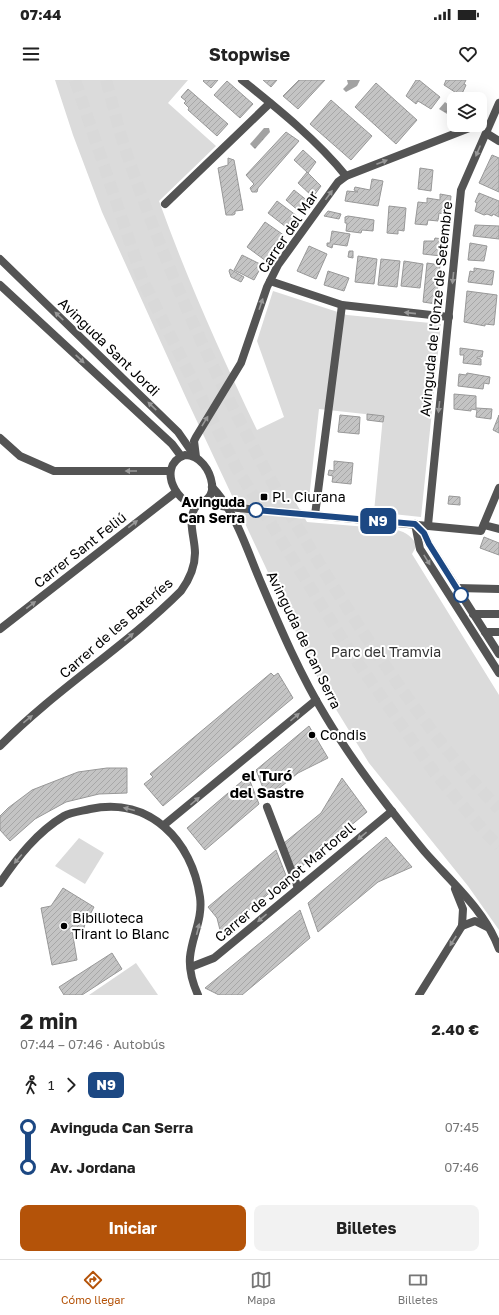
<!DOCTYPE html>
<html lang="es">
<meta charset="utf-8">
<style>
body{margin:0;font-family:"Golos Text",sans-serif;background:#f2f2f2;color:#222;height:100vh;display:flex;flex-direction:column;font-size:15px;white-space:nowrap}
*{box-sizing:border-box;margin:0}
p{font-size:13px;color:#767676}
.icon{flex:none;width:22px;height:22px;fill:none;stroke:currentColor;stroke-width:2;stroke-linecap:round;stroke-linejoin:round}
.map{position:relative;height:915px;overflow:hidden}
.sheet{display:flex;flex-direction:column;background:#fff;flex:1}
.sheet>*{flex:none}
.badge{padding:0 8px;border-radius:6px;font-size:14px;line-height:26px}
.controls{position:absolute;left:447px;top:12px;display:grid;gap:8px}
.controls a{display:grid;place-items:center;width:40px;height:40px;border-radius:8px;background:#fff;box-shadow:0 4px 16px #0002;font-size:20px}
.map>.badge{position:absolute;translate:-50% -50%;box-shadow:0 0 0 2px #fff}
.legs{display:flex;align-items:center;gap:6px;height:44px;padding:0 20px;font-size:13px}
.legs p{margin-inline-start:auto}
.overview{display:flex;align-items:center;justify-content:space-between;height:68px;padding:0 20px}
h1{font-size:22px;font-weight:700;line-height:30px}
.action{display:flex;gap:8px;margin-top:auto;padding:8px 20px}
.action a{flex:1;height:46px;border-radius:8px;background:#b45309;color:#fff;font-size:16px;font-weight:700;line-height:46px;text-align:center}
.action a+a{background:#f2f2f2;color:#222}
ul{padding:0 20px;list-style:none}
li{display:flex;align-items:center;gap:14px;height:40px;font-size:15px}
li i{display:grid;place-items:center;width:6px;height:100%;margin:0 5px;background:currentColor}
li i::after{content:'';width:10px;height:10px;margin:-5px;border:3px solid;border-radius:50%;background:#fff}
li p{margin-inline-start:auto}
li:first-child i{background:linear-gradient(#0000 50%,currentColor 0)}
li:last-child i{background:linear-gradient(currentColor 50%,#0000 0)}
.status{display:flex;justify-content:space-between;align-items:center;height:28px;padding:0 20px;background:#fff;direction:ltr}
.status svg{height:11px;fill:currentColor}
header{display:flex;justify-content:space-between;align-items:center;height:52px;padding:0 20px;background:#fff;font-size:18px;font-weight:700}
.menu{display:flex;justify-content:space-around;align-items:center;height:56px;border-top:1px solid #e0e0e0;background:#fff;font-size:11px;color:#767676}
.menu a{display:grid;justify-items:center;gap:2px}
.menu .current{color:#b45309}
.map>svg:first-child{display:block}
</style>
<div class="status"><b>07:44</b><svg viewBox="0 0 49 12"><path d="M0 12V9h3v3zM5 12V6h3v6zM10 12V3h3v9zM15 12V0h3v12zM26 1h20v11H26zM47 4h2v5h-2z"/></svg></div>
<header><svg class="icon" aria-label="menu" viewBox="0 0 24 24"><path d="M4 6h16M4 12h16M4 18h16"/></svg>Stopwise<svg class="icon" aria-label="heart" viewBox="0 0 24 24"><path d="M12 20l-8-8c-3-5 5-10 8-4 3-6 11-1 8 4z"/></svg></header>
<div class="map">
<svg width="499" height="915" viewBox="0 0 499 915">
<defs>
<pattern id="water-ripples" width="26" height="14" patternUnits="userSpaceOnUse"><rect width="26" height="14" fill="#a2a2a2"/><path d="M2 4q2-2 4 0t4 0M15 11q2-2 4 0t4 0" fill="none" stroke="#8a8a8a"/></pattern>
<pattern id="building-hatch" width="6" height="6" patternUnits="userSpaceOnUse"><rect width="6" height="6" fill="#c4c4c4"/><path d="M-1 1l2-2M0 6l6-6M5 7l2-2" fill="none" stroke="#a7a7a7"/></pattern>
</defs>
<rect width="100%" height="100%" fill="#fff"/>
<g fill="#dbdbdb">
<path d="M55 0H188L168 23 216 66 159 121C187 199 221 275 257 350L284 337 257 261 273 211 347 235 441 244 421 437 374 432 383 336 319 329 309 419 293 418 307 442 391 449C404 451 410 454 417 465L412 474 499 615V850L468 806 369 683 321 605 187 320 102 132 73 55Z"/>
<polygon points="79,758 104,773 85,804 55,786"/>
<polygon points="136,883 158,915 89,915"/>
</g>
<g fill="url(#water-ripples)">
<polygon points="347,0 360,0 357,6 346,12 343,9 348,4"/>
<polygon points="445,22 454,29 452,37 439,29"/>
<polygon points="264,48 269,48 270,52 255,69 250,64"/>
</g>
<g fill="url(#building-hatch)" stroke="#989898">
<polygon points="204,0 218,0 211,8 203,1"/>
<polygon points="263,0 277,0 271,7"/>
<polygon points="299,0 325,0 298,29 283,16"/>
<polygon points="416,0 419,0 440,17 431,29 418,21 416,24 406,16"/>
<polygon points="446,0 466,0 464,4 466,5 461,16 444,5"/>
<polygon points="227,1 253,24 240,38 214,15"/>
<polygon points="376,3 417,40 396,64 355,27"/>
<polygon points="188,9 228,44 217,56 188,30 189,28 184,23 186,21 181,17"/>
<polygon points="331,20 372,56 351,80 310,44"/>
<polygon points="286,52 299,61 258,108 257,112 252,112 250,108 254,104 246,95"/>
<polygon points="303,70 316,82 308,93 294,80"/>
<polygon points="492,75 499,78 499,112 479,103"/>
<polygon points="228,78 234,80 243,130 235,131 235,134 233,135 226,135 218,88 228,85"/>
<polygon points="420,88 433,90 431,111 418,109"/>
<polygon points="307,92 321,106 313,117 298,103"/>
<polygon points="372,99 383,101 378,126 345,121 347,111 358,112 354,110 355,107 370,110"/>
<polygon points="294,110 309,122 300,132 286,120"/>
<polygon points="479,113 499,121 499,137 493,134 492,136 487,134 484,135 475,131 477,123 475,122"/>
<polygon points="440,114 451,116 449,135 439,133 438,141 428,140 427,145 415,144 418,122 427,123 427,118 440,120"/>
<polygon points="277,121 297,136 289,146 287,145 286,147 268,133"/>
<polygon points="389,126 406,128 404,151 398,150 398,154 387,153"/>
<polygon points="328,131 341,134 339,139 324,136"/>
<polygon points="348,136 374,140 373,151 362,150 361,153 346,151 347,143 345,143 345,137"/>
<polygon points="265,142 285,156 266,181 247,167"/>
<polygon points="475,145 499,146 499,159 473,156"/>
<polygon points="332,151 350,154 347,166 333,164 332,168 327,166 327,163 330,163"/>
<polygon points="435,158 443,159 441,176 423,174 424,161 434,161"/>
<polygon points="470,163 487,166 484,181 468,180"/>
<polygon points="309,166 327,174 316,199 297,191"/>
<polygon points="349,171 353,171 353,178 348,177"/>
<polygon points="242,175 260,184 258,187 260,189 254,200 234,190"/>
<polygon points="358,176 377,179 374,204 355,202"/>
<polygon points="381,179 400,181 397,207 378,205"/>
<polygon points="404,181 423,184 420,208 401,206"/>
<polygon points="427,183 440,185 436,224 423,222"/>
<polygon points="474,188 494,191 492,205 468,202 470,191 474,192"/>
<polygon points="230,189 244,197 241,202 231,197 229,191"/>
<polygon points="328,191 349,198 344,211 324,205"/>
<polygon points="467,211 497,215 494,245 485,244 485,246 464,242"/>
<polygon points="460,268 483,271 482,277 477,277 477,278 481,279 481,285 463,283 464,275 460,275"/>
<polygon points="467,293 490,297 489,304 484,303 483,309 458,306 459,294 466,295"/>
<polygon points="454,314 476,316 476,328 492,329 491,339 476,337 477,330 471,329 471,331 454,329"/>
<polygon points="367,334 384,336 383,342 367,340"/>
<polygon points="340,335 360,337 359,354 338,352"/>
<polygon points="499,335 499,353 493,350"/>
<polygon points="334,381 353,383 351,404 332,402 333,396 328,395 329,390 334,391"/>
<polygon points="449,416 460,417 460,425 448,424"/>
<polygon points="484,457 499,463 499,475 480,468"/>
<polygon points="271,593 274,596 278,593 293,618 163,726 144,704 153,697 150,694"/>
<polygon points="309,646 328,678 298,693 267,718 256,690"/>
<polygon points="107,688 127,688 127,713 99,714 66,722 35,739 10,761 0,750 0,736 8,728 32,710 78,692"/>
<polygon points="248,696 259,724 205,770 187,748"/>
<polygon points="342,698 367,732 295,792 284,763 321,733"/>
<polygon points="386,757 412,787 378,802 318,852 308,823"/>
<polygon points="276,770 287,798 221,854 217,838 208,827"/>
<polygon points="63,808 94,827 85,844 84,848 72,850 77,880 52,885 41,828 51,826"/>
<polygon points="300,830 310,858 242,915 219,915 205,908"/>
<polygon points="112,873 122,889 82,915 64,915 59,907"/>
</g>
<g fill="none" stroke-linecap="round" stroke-linejoin="round">
<g stroke="#d9d9d9" stroke-width="12" stroke-dasharray="12 6" stroke-linecap="butt">
<polyline points="75,0 143,201 236,387 349,570 434,692 485,752 499,766"/>
<path d="M106 0C113 25 119 52 128 77 184 241 262 398 357 543 400 608 444 673 499 729"/>
</g>
<g stroke="#545454" stroke-width="8">
<path d="M242 0C277 28 318 61 346 96"/>
<polyline points="486,53 499,61"/>
<polyline points="165,124 270,23"/>
<polyline points="0,179 178,352 194,375"/>
<polyline points="270,201 342,225 449,237"/>
<polyline points="0,205 172,364 181,376"/>
<polyline points="0,358 20,376 54,391 170,391"/>
<path d="M185 375C200 375 210 390 212 404 213 410 211 416 206 420 185 439 151 387 185 375Z"/>
<polyline points="196,377 194,361 196,357 241,283 267,207 278,185 338,102 346,96 477,45"/>
<path d="M212 407C235 431 246 467 259 498 279 545 299 593 326 637 354 684 389 729 424 771 450 801 485 830 499 869"/>
<polyline points="202,423 228,427 481,451 499,408"/>
<polyline points="315,435 342,225"/>
<polyline points="415,444 420,469 499,593"/>
<polyline points="415,444 424,453 429,464 499,574"/>
<polyline points="428,445 461,110 499,23"/>
<polyline points="484,445 499,449"/>
<polyline points="457,508 499,509"/>
<polyline points="473,534 499,534"/>
<polyline points="0,549 176,412"/>
<polyline points="485,552 499,552"/>
<path d="M0 666C56 609 125 567 181 511 189 500 195 487 195 473 195 457 186 438 197 425"/>
<polyline points="267,727 298,808"/>
<polyline points="164,745 316,620"/>
<path d="M0 803C17 778 37 752 64 736 71 732 82 731 90 729 150 716 192 761 200 817 203 839 192 856 190 877 189 889 193 904 198 915"/>
<polyline points="462,846 475,841 487,847"/>
<polyline points="191,887 214,878 392,731"/>
<polyline points="419,915 462,846 463,829 455,809"/>
</g>
</g>
<defs><path id="oneway-solid" d="M-6-.8H1V-3.2L6.5 0L1 3.2V.8H-6Z"/></defs>
<g fill="#989898">
<use href="#oneway-solid" transform="translate(478 71) rotate(113)"/>
<use href="#oneway-solid" transform="translate(382 82) rotate(-21)"/>
<use href="#oneway-solid" transform="translate(329 115) rotate(-54)"/>
<use href="#oneway-solid" transform="translate(453 198) rotate(96)"/>
<use href="#oneway-solid" transform="translate(261 224) rotate(-71)"/>
<use href="#oneway-solid" transform="translate(410 233) rotate(-174)"/>
<use href="#oneway-solid" transform="translate(59 236) rotate(-136)"/>
<use href="#oneway-solid" transform="translate(80 279) rotate(43)"/>
<use href="#oneway-solid" transform="translate(152 326) rotate(-136)"/>
<use href="#oneway-solid" transform="translate(439 327) rotate(96)"/>
<use href="#oneway-solid" transform="translate(205 341) rotate(-59)"/>
<use href="#oneway-solid" transform="translate(131 391) rotate(180)"/>
<use href="#oneway-solid" transform="translate(133 444) rotate(-38)"/>
<use href="#oneway-solid" transform="translate(427 480) rotate(58)"/>
<use href="#oneway-solid" transform="translate(31 525) rotate(-37)"/>
<use href="#oneway-solid" transform="translate(129 557) rotate(-40)"/>
<use href="#oneway-solid" transform="translate(295 637) rotate(-40)"/>
<use href="#oneway-solid" transform="translate(28 639) rotate(-39)"/>
<use href="#oneway-solid" transform="translate(195 721) rotate(-40)"/>
<use href="#oneway-solid" transform="translate(129 729) rotate(-166)"/>
<use href="#oneway-solid" transform="translate(362 756) rotate(140)"/>
<use href="#oneway-solid" transform="translate(18 779) rotate(130)"/>
<use href="#oneway-solid" transform="translate(262 838) rotate(140)"/>
<use href="#oneway-solid" transform="translate(198 849) rotate(-76)"/>
<use href="#oneway-solid" transform="translate(453 861) rotate(123)"/>
</g>
<g fill="none" stroke-linecap="round" stroke-linejoin="round">
<g stroke="#fff" stroke-width="9">
<polyline id="line-1" points="256,430 415,444 424,453 429,464 461,515"/>
</g>
<use href="#line-1" stroke="#1c4883" stroke-width="6"/>
</g>
<g fill="#000" stroke="#fff" stroke-width="1.5">
<rect x="260" y="413" width="8" height="8" rx="2"/>
<circle cx="312" cy="655" r="4"/>
<circle cx="64" cy="846" r="4"/>
</g>
<g fill="#fff" stroke="#1c4883" stroke-width="2">
<circle cx="256" cy="430" r="7"/>
<circle cx="461" cy="515" r="7"/>
</g>
<g text-anchor="middle" stroke-width="4" stroke-linejoin="round" paint-order="stroke">
<g font-size="14" fill="#000" stroke="#fff">
<text transform="translate(288 152) rotate(-56)" y="5">Carrer del Mar</text>
<text transform="translate(436 229) rotate(-84)" y="5">Avinguda de l'Onze de Setembre</text>
<text transform="translate(109 267) rotate(44)" y="5">Avinguda Sant Jordi</text>
<text transform="translate(80 470) rotate(-38)" y="5">Carrer Sant Feliú</text>
<text transform="translate(116 548) rotate(-41)" y="5">Carrer de les Bateríes</text>
<text transform="translate(304 560) rotate(64)" y="5">Avinguda de Can Serra</text>
<text transform="translate(285 802) rotate(-40)" y="5">Carrer de Joanot Martorell</text>
</g>
<g font-size="14" fill="#000" stroke="#fff" text-anchor="start">
<text x="272" y="422">Pl. Ciurana</text>
<text x="320" y="660">Condis</text>
<text x="72" y="843">Bibilioteca<tspan x="72" dy="16">Tirant lo Blanc</tspan></text>
</g>
<g font-size="14" font-weight="bold" fill="#000" stroke="#fff" text-anchor="end">
<text x="245" y="427">Avinguda<tspan x="245" dy="16">Can Serra</tspan></text>
</g>
<g font-size="14" fill="#323232" stroke="#fff">
<text x="386" y="577">Parc del Tramvia</text>
</g>
<g font-size="15" font-weight="bold" fill="#000" stroke="#fff">
<text x="267" y="701">el Turó<tspan x="267" dy="17">del Sastre</tspan></text>
</g>
</g>
</svg>
<div class="controls">
<a><svg class="icon" aria-label="layers" viewBox="0 0 24 24"><path d="M12 4l9 5-9 5-9-5zM3 14l9 5 9-5"/></svg></a>
</div>
<b class="badge" style="left:378px;top:441px;background:#1c4883;color:#fff">N9</b>
</div>
<section class="sheet">
<div class="overview"><div><h1>2 min</h1><p>07:44 – 07:46 · Autobús</p></div><b>2.40 €</b></div>
<div class="legs"><svg class="icon" aria-label="walk" viewBox="0 0 24 24"><circle cx="13" cy="4" r="2"/><path d="M13 8l-2 6 4 7M11 14l-3 7M7 12l3-4h3l4 4"/></svg>1<svg class="icon" aria-label="forward" viewBox="0 0 24 24"><path d="M9 5l7 7-7 7"/></svg><b class="badge" style="background:#1c4883;color:#fff">N9</b></div>
<ul>
<li><i style="color:#1c4883"></i><b>Avinguda Can Serra</b><p>07:45</p></li>
<li><i style="color:#1c4883"></i><b>Av. Jordana</b><p>07:46</p></li>
</ul>
<div class="action"><a>Iniciar</a><a>Billetes</a></div>
</section>
<nav class="menu">
<a class="current"><svg class="icon" aria-label="directions" viewBox="0 0 24 24"><path d="M12 3l9 9-9 9-9-9zM9 14v-3h6M13 9l2 2-2 2"/></svg>Cómo llegar</a>
<a><svg class="icon" aria-label="map" viewBox="0 0 24 24"><path d="M3 6l6-2 6 2 6-2v14l-6 2-6-2-6 2zM9 4v14M15 6v14"/></svg>Mapa</a>
<a><svg class="icon" aria-label="tickets" viewBox="0 0 24 24"><path d="M3 7h18v10H3zM15 7v10"/></svg>Billetes</a>
</nav>
